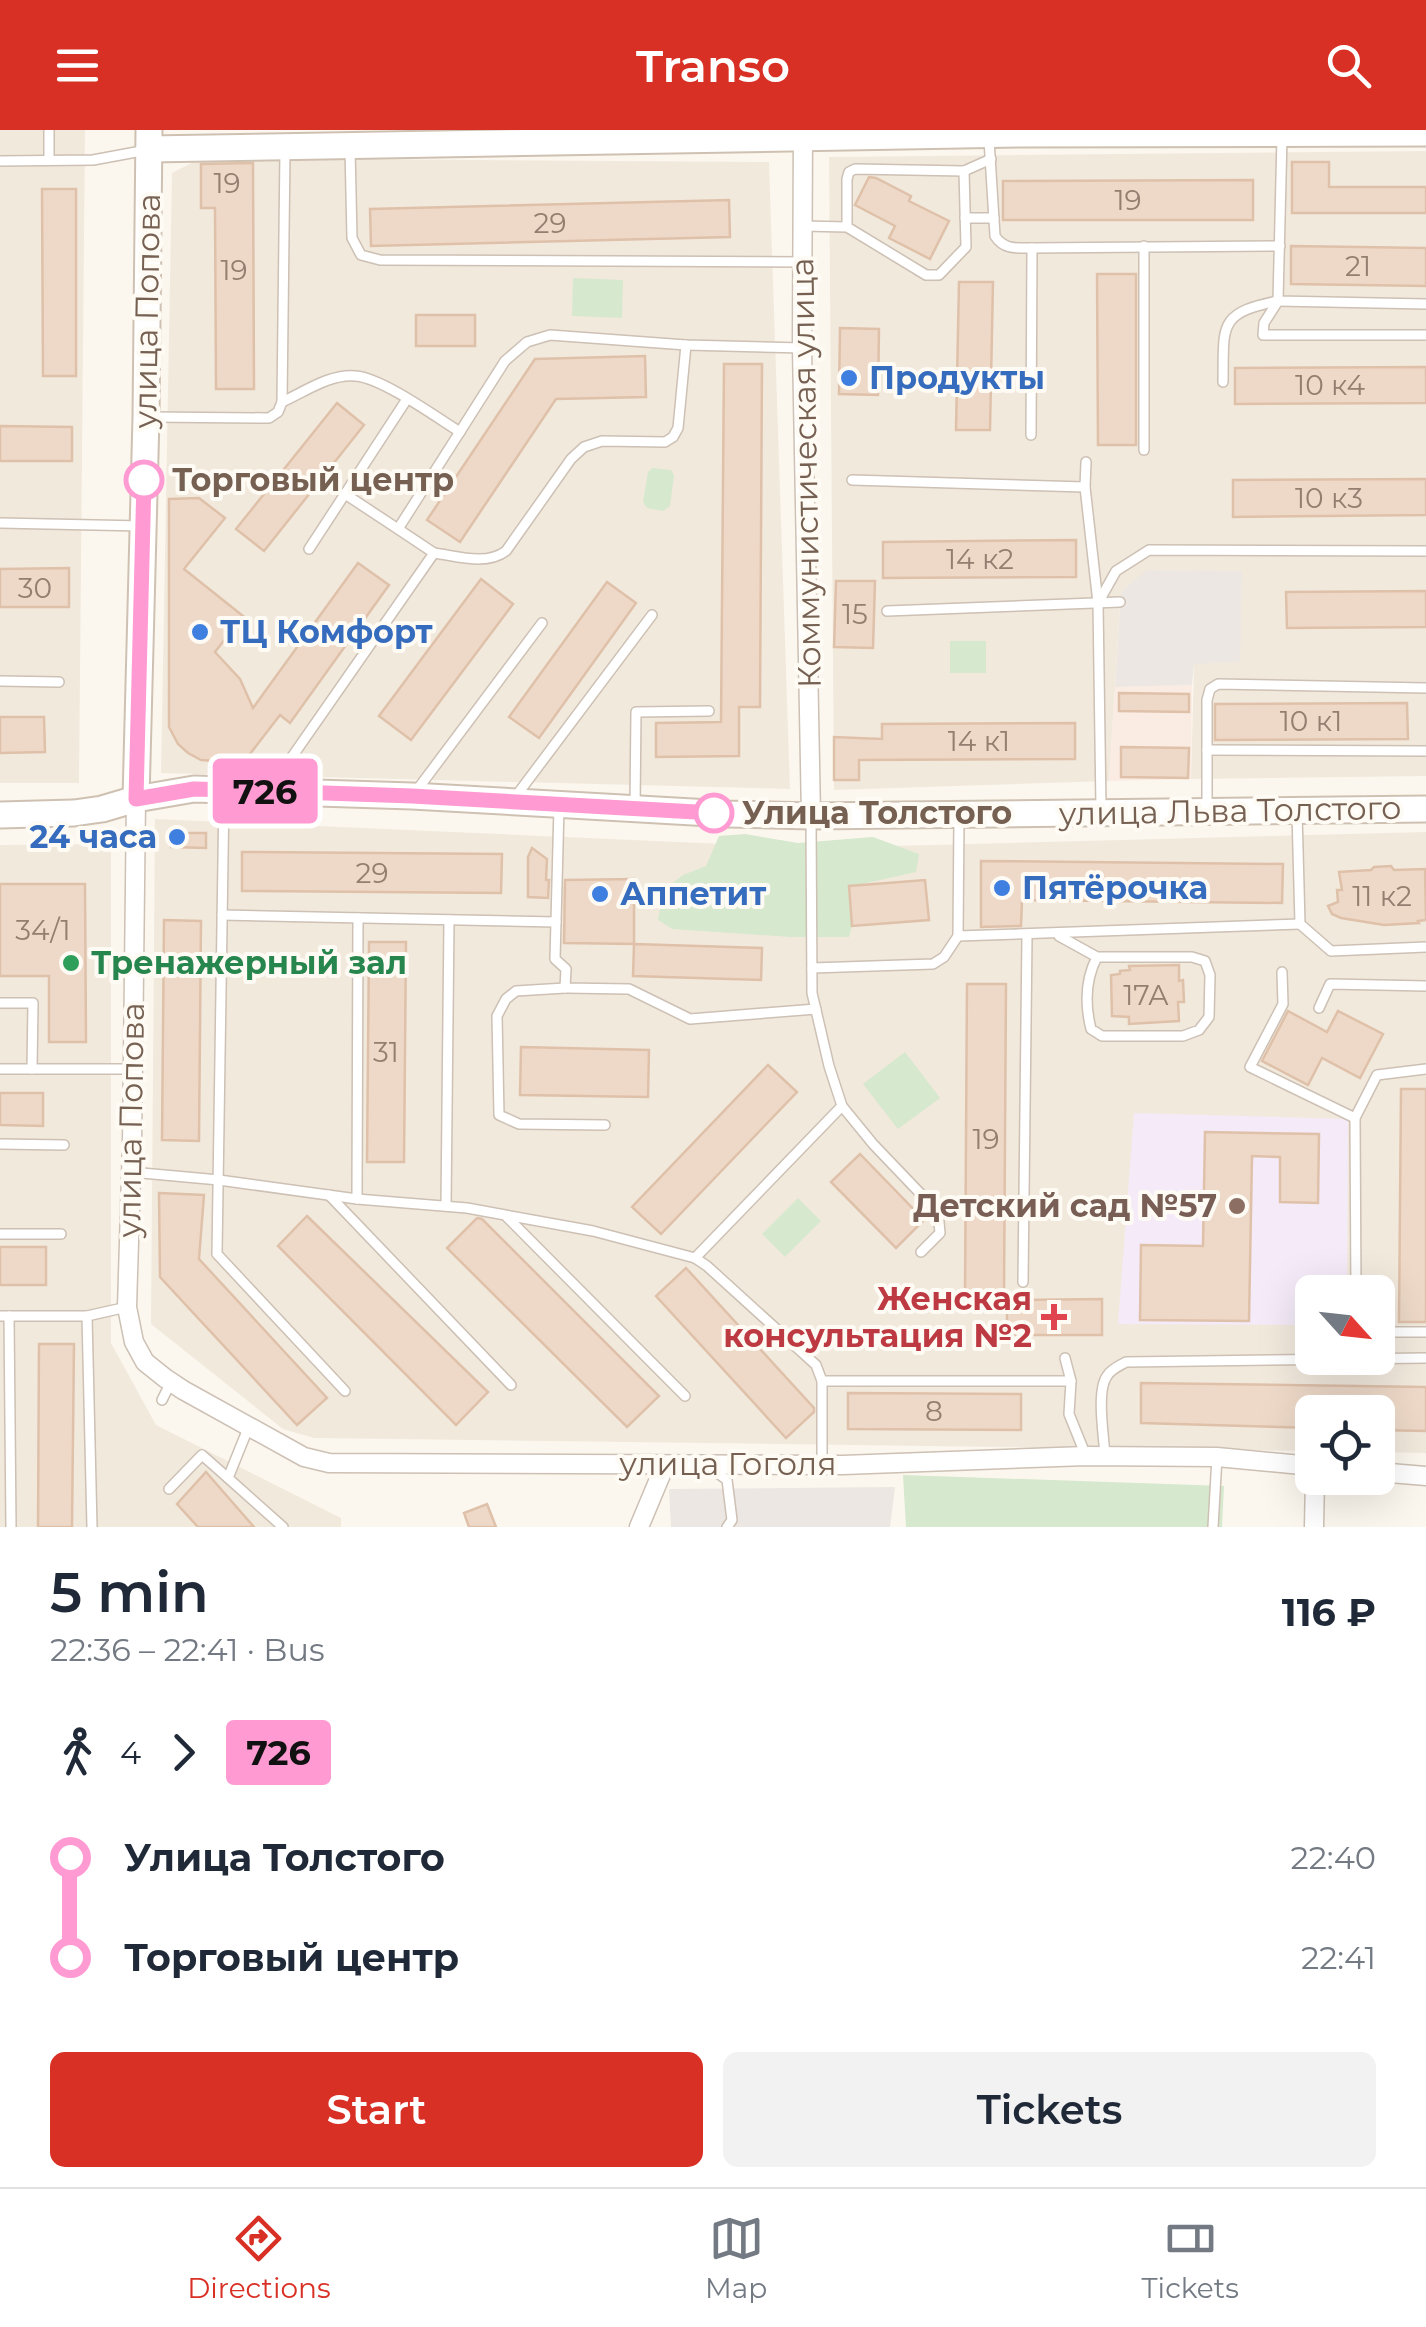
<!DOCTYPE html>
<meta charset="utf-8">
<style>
body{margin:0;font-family:Montserrat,sans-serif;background:#f2f2f3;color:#1f2937;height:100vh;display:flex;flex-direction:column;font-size:38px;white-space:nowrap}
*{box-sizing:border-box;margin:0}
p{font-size:32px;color:#747a83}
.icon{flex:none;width:55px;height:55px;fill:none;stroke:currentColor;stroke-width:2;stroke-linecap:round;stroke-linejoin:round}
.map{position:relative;height:1397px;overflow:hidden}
.panel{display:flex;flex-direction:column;background:#fff;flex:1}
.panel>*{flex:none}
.badge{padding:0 20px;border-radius:8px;font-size:35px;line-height:65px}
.needle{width:65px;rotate:117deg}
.controls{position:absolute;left:1295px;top:1145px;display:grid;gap:20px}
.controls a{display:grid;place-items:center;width:100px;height:100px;border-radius:15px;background:#fff;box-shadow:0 10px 40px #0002;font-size:50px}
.map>.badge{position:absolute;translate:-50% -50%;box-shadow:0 0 0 5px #fff}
.legs{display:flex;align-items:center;gap:15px;height:110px;padding:0 50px;font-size:32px}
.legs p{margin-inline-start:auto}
.head{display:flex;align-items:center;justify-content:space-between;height:170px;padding:0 50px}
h1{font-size:55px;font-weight:600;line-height:75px}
.action{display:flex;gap:20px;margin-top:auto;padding:20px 50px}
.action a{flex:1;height:115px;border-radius:15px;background:#d93025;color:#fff;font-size:40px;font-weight:600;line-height:115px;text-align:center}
.action a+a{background:#f2f2f3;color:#1f2937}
ul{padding:0 50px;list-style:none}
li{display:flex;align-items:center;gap:35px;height:100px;font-size:38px}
li i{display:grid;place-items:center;width:15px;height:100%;margin:0 12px;background:currentColor}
li i::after{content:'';width:25px;height:25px;margin:-12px;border:8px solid;border-radius:50%;background:#fff}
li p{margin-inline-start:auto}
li:first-child i{background:linear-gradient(#0000 50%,currentColor 0)}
li:last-child i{background:linear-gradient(currentColor 50%,#0000 0)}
header{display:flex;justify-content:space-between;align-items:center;height:130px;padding:0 50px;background:#d93025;color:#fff;font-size:45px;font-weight:600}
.tab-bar{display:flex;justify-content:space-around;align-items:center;height:140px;border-top:2px solid #e0e1e3;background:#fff;font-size:28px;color:#747a83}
.tab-bar a{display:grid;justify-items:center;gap:5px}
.tab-bar .on{color:#d93025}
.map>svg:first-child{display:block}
</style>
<header><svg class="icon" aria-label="menu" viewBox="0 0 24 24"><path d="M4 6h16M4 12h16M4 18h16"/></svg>Transo<svg class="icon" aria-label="search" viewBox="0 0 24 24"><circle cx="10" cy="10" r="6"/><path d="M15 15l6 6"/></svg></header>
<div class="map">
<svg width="1426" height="1397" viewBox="0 0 1426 1397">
<rect width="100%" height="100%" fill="#fbf7ee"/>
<g fill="#f2e9dd" fill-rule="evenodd">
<polygon points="0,0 85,0 79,653 0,653"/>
<polygon points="1426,21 1426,646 1191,649 1194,534 1242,442 1148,440 1121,462 1109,651 834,660 829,27"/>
<polygon points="201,28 769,32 790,659 161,643 172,43"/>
<path d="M155 689 815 718 1426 702V1323L1378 1322V1282H1312V1321L314 1308 283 1299 151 1194ZM1312 1162H1378V1228H1312Z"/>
<polygon points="111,714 111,1213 156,1295 341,1388 341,1397 0,1397 0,715"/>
</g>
<polygon fill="#faebe3" points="1192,555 1191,649 1109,651 1115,557"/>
<g fill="#ece7e2">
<polygon points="1147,440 1242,441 1240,532 1194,534 1192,555 1115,557 1121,462"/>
<polygon points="895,1357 890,1397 671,1397 669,1359"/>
</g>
<polygon fill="#f4eaf8" points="1134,983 1348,989 1347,1162 1312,1162 1312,1195 1118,1194"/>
<g fill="#d6e8cd">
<polygon points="573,148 623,150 622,188 572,186"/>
<polygon points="652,338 671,340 674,345 670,376 663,381 647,378 643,372 648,342"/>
<rect x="950" y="511" width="36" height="32"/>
<polygon points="745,704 798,713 873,707 919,724 916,742 849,757 852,796 849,807 791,807 672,799 658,790 663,760 683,745 706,736 719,706"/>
<polygon points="905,922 940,968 898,999 863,954"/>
<polygon points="798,1068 821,1091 785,1127 762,1104"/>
<polygon points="903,1345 1224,1356 1222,1397 906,1397"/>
</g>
<g fill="#eed9c8" stroke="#dfc1aa" stroke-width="2.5">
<polygon points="1292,32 1329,32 1329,57 1426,57 1426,83 1292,83"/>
<polygon points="253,33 254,259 216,259 215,78 201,78 201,34"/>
<polygon points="869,47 876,48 911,66 909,71 949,91 930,129 889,108 895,96 855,75"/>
<polygon points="1253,50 1253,90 1003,90 1003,51"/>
<polygon points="42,59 76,59 76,246 43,246"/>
<polygon points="729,70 730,107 371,116 370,79"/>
<polygon points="1291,116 1426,118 1426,156 1291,154"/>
<polygon points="1097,144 1136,144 1136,315 1098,315"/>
<polygon points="959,152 993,152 990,300 956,300"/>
<rect x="416" y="185" width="59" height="31"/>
<polygon points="840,198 879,199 878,265 839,264"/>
<polygon points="645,226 646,267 556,269 460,412 427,390 535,229"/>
<polygon points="724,234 762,234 760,577 739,577 739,626 656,627 656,593 721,592"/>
<polygon points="1426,237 1426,273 1235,274 1235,238"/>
<polygon points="337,273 364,295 264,421 236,399"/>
<polygon points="0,296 72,297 72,331 0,331"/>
<polygon points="1426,349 1426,385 1233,387 1233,350"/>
<polygon points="199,368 225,388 184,439 243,486 215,522 240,549 253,578 358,433 389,455 290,593 280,585 243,633 201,630 188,623 178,614 169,597 169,369"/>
<polygon points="1076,410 1076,447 883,448 883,412"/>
<polygon points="69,438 69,477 0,477 0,439"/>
<polygon points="481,449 513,474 411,610 379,586"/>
<polygon points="836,451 875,451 873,518 834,517"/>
<polygon points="607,452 636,473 539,608 509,587"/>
<polygon points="1426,461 1426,497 1287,498 1286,462"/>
<polygon points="1119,563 1189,564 1189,582 1119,581"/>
<polygon points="1407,573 1408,609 1215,610 1215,574"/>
<polygon points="0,587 44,587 45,622 0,623"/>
<polygon points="1075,593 1075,629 859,630 859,650 834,650 834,607 882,609 882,594"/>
<polygon points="1121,617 1189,618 1188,648 1121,647"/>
<polygon points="171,703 206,703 206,718 171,717"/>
<polygon points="532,718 547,729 546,750 549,750 548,768 528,767 528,727"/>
<polygon points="242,722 502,724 501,763 242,761"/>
<polygon points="981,731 1283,734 1282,773 1022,770 1021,796 981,797"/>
<polygon points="1391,736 1394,740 1425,739 1426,790 1418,791 1419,793 1384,795 1341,788 1332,784 1328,776 1338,772 1337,760 1342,760 1339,742 1371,740 1374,737"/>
<polygon points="634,749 634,814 564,813 565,750"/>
<polygon points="925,750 929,790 852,796 849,756"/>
<polygon points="0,754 85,754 86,912 49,912 49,846 0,846"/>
<polygon points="164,790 201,791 199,1011 162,1010"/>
<polygon points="369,812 406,812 404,1032 367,1032"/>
<polygon points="634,814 762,818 761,850 633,846"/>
<polygon points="1179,835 1179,851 1183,850 1184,872 1178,872 1179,891 1129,894 1129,887 1112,886 1111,845 1120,844 1120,841 1130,840 1129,836"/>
<polygon points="967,854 1006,854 1004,1164 965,1163"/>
<polygon points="1288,881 1327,902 1338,881 1383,904 1360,948 1322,928 1308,955 1262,931"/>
<polygon points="521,917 649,920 648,967 520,965"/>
<polygon points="768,935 797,962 661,1104 632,1077"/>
<polygon points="1401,959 1426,959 1426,1192 1399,1192"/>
<polygon points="0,963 43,963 43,996 0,995"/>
<polygon points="1205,1002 1319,1004 1318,1073 1280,1072 1280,1027 1252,1026 1249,1191 1140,1190 1141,1115 1203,1116"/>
<polygon points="860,1024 924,1090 896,1118 831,1052"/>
<polygon points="159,1063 204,1065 199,1129 327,1268 297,1295 160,1147"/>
<polygon points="307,1086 488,1262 456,1295 278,1116"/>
<polygon points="477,1088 482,1089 659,1266 627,1297 447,1118"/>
<rect x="0" y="1117" width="46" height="38"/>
<polygon points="686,1138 814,1278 814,1282 786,1308 656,1166"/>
<polygon points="1102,1169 1102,1205 1007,1205 1007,1170"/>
<polygon points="39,1214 74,1214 72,1397 38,1397"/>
<polygon points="1141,1253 1426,1257 1426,1301 1378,1300 1378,1282 1312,1282 1312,1298 1141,1293"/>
<polygon points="848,1263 1021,1264 1021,1300 848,1299"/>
<polygon points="206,1342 254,1397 198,1397 177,1374"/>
<polygon points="487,1374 496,1397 469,1397 464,1383"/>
</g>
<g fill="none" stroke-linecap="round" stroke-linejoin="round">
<g stroke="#cdc0b4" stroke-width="12">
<g id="lane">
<polyline points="49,0 49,30"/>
<polyline points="1282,7 1278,171 1426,174"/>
<path d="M989 10 995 106C1004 120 1017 118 1032 118L1280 116"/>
<polyline points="350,19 352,108 361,125 380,130 801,132"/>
<polyline points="0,31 93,30 147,20"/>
<polyline points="964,41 991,29"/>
<polyline points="965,88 994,88"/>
<polyline points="803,96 847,97 926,145 939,145 966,117 964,41 855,39 849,42 847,49 847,97"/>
<polyline points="1144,116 1144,320"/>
<polyline points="1278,171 1264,193 1263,205 1426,205"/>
<path d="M1223 252C1224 196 1217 183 1278 171"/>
<path d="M282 272C304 262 331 243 356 246 382 248 436 287 460 302"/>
<polyline points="149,287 269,288 278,282 282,272 285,20"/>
<polyline points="1031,305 1032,118"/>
<polyline points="1086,332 1085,357 1098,473 1101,678"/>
<polyline points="852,350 1085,357"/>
<polyline points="345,364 398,399"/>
<polyline points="0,393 142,396"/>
<polyline points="309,419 407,269"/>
<path d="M434 423C457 426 486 436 506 421L571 329 584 317 602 311 665 312 673 307 678 298 686 215"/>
<polyline points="1098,473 1116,441 1149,420 1426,421"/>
<polyline points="887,481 1120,472"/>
<polyline points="0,551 59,552"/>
<polyline points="1207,620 1426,621"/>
<polyline points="271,657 434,423 398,399 505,231 527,212 550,205 686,215 802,218"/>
<polyline points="224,663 217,1124 345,1261"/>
<polyline points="414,664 542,493"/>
<polyline points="516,666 652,485"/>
<polyline points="635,676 636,582 709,581"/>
<polyline points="559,677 555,829 566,839 565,858 629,859 690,889 816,879"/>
<polyline points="1207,679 1207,570 1210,559 1218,554 1426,558"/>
<polyline points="1297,683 1300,794 1331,821 1426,817"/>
<polyline points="959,687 958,806 1300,794"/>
<polyline points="811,689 812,863 829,936 842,976 873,1014 938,1082 940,1103 921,1122"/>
<polyline points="222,785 556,792"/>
<path d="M1059 806 1097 827H1192L1205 831 1210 845 1209 887 1199 900 1183 906H1102L1091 899C1085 875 1085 850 1097 827"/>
<polyline points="812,838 933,834 944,827 958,806"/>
<polyline points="1282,842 1283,874 1250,937 1355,988"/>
<polyline points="565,858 516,861 506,869 497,886 499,985 519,994 605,995"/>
<polyline points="0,873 33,873 32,939"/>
<polyline points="1319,878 1330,854 1426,856"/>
<polyline points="0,939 132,939"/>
<polyline points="0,1014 64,1015"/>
<polyline points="131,1042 219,1050 357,1069 467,1078 593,1101 695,1128 707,1136 816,1235 822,1251 822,1335"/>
<polyline points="329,1065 511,1255"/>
<polyline points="357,1069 358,788"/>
<polyline points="446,1076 449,790"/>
<polyline points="507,1087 685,1266"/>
<polyline points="0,1104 61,1104"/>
<polyline points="695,1128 842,976"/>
<polyline points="1023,1152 1027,806"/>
<polyline points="1356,1162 1355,988 1377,945 1426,939"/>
<polyline points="0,1186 87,1186 127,1177"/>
<polyline points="9,1186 11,1397"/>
<polyline points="87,1186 92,1397"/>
<polyline points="1378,1202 1426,1202"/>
<polyline points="1065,1228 1071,1251 1069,1284 1086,1326"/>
<polyline points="822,1251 1071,1251"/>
<polyline points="162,1270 171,1252"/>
<polyline points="249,1296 228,1348 283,1397"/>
<path d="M1105 1326C1104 1307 1096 1261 1107 1246 1111 1239 1119 1236 1126 1232L1426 1228"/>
<polyline points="708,1336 727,1350 732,1390 727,1397"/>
<polyline points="169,1359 202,1325 228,1348"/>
<polyline points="1213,1397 1217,1327"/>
</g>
</g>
<g stroke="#cdc0b4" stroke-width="21">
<g id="street">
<polyline points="803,0 802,218 811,686"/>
<polyline points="136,669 132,1014 127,1177 134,1212 145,1232 165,1248 183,1260 304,1327 329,1333 843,1335 1086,1326 1217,1327 1312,1336"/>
<polyline points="1378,1342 1426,1346"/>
<polyline points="639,1397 665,1335"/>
<polyline points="1314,1397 1315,1348"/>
</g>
</g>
<g stroke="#cfc1b2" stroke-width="29">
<g id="secondary">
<polyline points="149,19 1018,4 1426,3"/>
<polyline points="136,669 146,287 149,0"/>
<polyline points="0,685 74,683 102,679 136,669 194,659 412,666 728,684 811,686 1426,679"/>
</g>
</g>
<use href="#lane" stroke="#fff" stroke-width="9"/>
<use href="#street" stroke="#fff" stroke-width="18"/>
<use href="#secondary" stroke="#fff" stroke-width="25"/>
</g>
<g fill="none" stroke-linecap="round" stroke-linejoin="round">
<g stroke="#fff" stroke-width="22">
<polyline id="line-1" points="144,350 136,669 194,659 268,661 412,666 714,683"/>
</g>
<use href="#line-1" stroke="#ff9ad2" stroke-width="15"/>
</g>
<g fill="#3f7fe0" stroke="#fefaf4" stroke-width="4">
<circle cx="849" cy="248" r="10"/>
<circle cx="200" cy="502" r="10"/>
<circle cx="177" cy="707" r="10"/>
<circle cx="1002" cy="758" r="10"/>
<circle cx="600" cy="764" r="10"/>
</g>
<g fill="#fff" stroke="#ff9ad2" stroke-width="5">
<circle cx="144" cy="350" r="18"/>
<circle cx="714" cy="683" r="18"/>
</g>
<circle fill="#2e9e5b" stroke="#fefaf4" stroke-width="4" cx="71" cy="833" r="10"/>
<circle fill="#8d6e63" stroke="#fefaf4" stroke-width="4" cx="1237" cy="1076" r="10"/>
<path fill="#e0444e" stroke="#fefaf4" stroke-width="4" d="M1049 1172h10v10h10v10h-10v10h-10v-10h-10v-10h10z"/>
<g text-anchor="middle" stroke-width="8" stroke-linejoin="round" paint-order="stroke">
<g font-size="28" fill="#937e70">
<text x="227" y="63">19</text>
<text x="1128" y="80">19</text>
<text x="550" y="103">29</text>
<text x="1358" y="146">21</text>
<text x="234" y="150">19</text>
<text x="1330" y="265">10 к4</text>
<text x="1329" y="378">10 к3</text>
<text x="980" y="439">14 к2</text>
<text x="35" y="468">30</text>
<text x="855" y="494">15</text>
<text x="1311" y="601">10 к1</text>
<text x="979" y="621">14 к1</text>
<text x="372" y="753">29</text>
<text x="1382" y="776">11 к2</text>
<text x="43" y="810">34/1</text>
<text x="1146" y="875">17А</text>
<text x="386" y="932">31</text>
<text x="986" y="1019">19</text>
<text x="934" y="1291">8</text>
</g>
<g font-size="32" fill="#756052" stroke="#fefaf4">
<text transform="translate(147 181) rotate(-89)" y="11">улица Попова</text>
<text transform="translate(806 343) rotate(-91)" y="11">Коммунистическая улица</text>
<text transform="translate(1230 681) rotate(-1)" y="11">улица Льва Толстого</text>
<text transform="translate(131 990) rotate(-89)" y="11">улица Попова</text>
<text x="728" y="1345">улица Гоголя</text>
</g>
<g font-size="32" font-weight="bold" fill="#366cbe" stroke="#fefaf4" text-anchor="start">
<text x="869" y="259">Продукты</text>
<text x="220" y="513">ТЦ Комфорт</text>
<text x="157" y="718" text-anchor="end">24 часа</text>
<text x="1022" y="769">Пятёрочка</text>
<text x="620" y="775">Аппетит</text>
</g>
<g font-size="32" font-weight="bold" fill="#756052" stroke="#fefaf4" text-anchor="start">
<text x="172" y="361">Торговый центр</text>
<text x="742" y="694">Улица Толстого</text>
</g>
<g font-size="32" font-weight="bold" fill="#27864d" stroke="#fefaf4" text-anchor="start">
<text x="91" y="844">Тренажерный зал</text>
</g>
<g font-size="32" font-weight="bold" fill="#785e54" stroke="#fefaf4" text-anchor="end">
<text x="1217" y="1087">Детский сад №57</text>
</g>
<g font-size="32" font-weight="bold" fill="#be3a42" stroke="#fefaf4" text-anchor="end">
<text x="1032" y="1180">Женская<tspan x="1032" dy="37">консультация №2</tspan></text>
</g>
</g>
</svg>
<div class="controls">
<a><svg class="needle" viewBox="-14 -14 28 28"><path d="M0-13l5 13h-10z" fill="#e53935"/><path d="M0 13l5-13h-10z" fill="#747a83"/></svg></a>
<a><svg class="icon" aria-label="locate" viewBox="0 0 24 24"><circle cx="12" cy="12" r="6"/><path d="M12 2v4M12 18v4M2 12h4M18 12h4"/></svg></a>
</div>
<b class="badge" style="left:265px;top:661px;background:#ff9ad2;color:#111">726</b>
</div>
<section class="panel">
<div class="head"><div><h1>5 min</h1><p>22:36 – 22:41 · Bus</p></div><b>116 ₽</b></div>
<div class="legs"><svg class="icon" aria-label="walk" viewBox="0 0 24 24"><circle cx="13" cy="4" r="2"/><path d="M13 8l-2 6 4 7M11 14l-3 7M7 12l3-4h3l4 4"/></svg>4<svg class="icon" aria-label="forward" viewBox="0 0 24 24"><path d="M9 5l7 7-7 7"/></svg><b class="badge" style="background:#ff9ad2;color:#111">726</b></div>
<ul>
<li><i style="color:#ff9ad2"></i><b>Улица Толстого</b><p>22:40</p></li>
<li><i style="color:#ff9ad2"></i><b>Торговый центр</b><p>22:41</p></li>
</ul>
<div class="action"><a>Start</a><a>Tickets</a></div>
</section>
<nav class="tab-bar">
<a class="on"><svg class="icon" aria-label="directions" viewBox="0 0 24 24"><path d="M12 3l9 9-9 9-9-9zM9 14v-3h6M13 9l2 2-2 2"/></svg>Directions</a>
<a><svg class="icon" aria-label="map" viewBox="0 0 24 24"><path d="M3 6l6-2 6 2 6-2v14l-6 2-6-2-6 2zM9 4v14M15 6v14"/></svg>Map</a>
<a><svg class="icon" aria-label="tickets" viewBox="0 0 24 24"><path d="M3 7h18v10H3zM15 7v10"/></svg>Tickets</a>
</nav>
